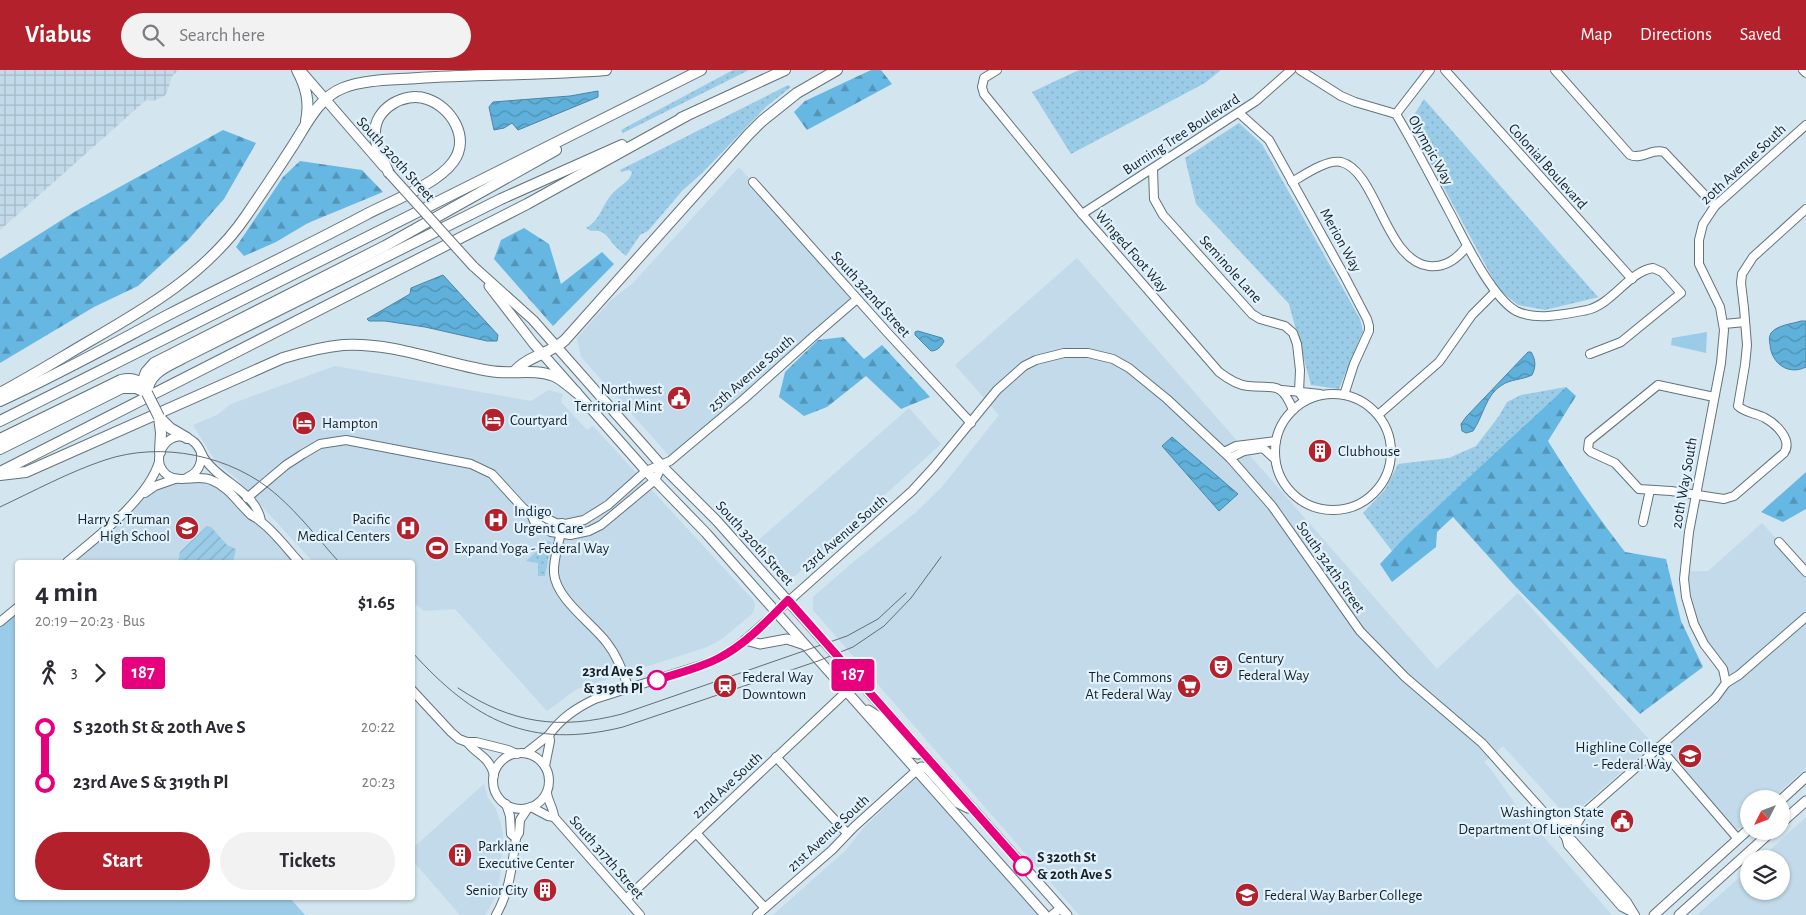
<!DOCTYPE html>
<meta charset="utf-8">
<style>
body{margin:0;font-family:"Alegreya Sans",sans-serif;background:#f2f2f3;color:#2b2b33;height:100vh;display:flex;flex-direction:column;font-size:19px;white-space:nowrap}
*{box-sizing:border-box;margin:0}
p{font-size:16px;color:#7c7c81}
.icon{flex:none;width:28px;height:28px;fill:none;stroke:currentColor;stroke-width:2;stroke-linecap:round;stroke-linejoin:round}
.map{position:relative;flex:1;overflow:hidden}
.details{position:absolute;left:15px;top:490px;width:400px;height:340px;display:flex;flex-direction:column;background:#fff;border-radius:5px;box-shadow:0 1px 4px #0004}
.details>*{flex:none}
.badge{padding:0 10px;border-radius:4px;font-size:18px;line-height:32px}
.needle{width:32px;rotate:228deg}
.tools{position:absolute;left:1740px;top:720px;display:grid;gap:10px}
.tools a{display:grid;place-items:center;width:50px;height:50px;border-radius:50%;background:#fff;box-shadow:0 1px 4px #0004;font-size:25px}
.map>.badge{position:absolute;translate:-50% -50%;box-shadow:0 0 0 2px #fff}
.legs{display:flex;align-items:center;gap:8px;height:55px;padding:0 20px;font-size:16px}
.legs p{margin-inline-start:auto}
.summary{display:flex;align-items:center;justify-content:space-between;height:85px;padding:0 20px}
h1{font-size:28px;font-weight:700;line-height:38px}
.button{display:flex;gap:10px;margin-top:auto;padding:10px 20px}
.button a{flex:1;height:58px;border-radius:30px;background:#b3212c;color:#fff;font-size:20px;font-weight:700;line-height:58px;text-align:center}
.button a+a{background:#f2f2f3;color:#2b2b33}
ul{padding:0 20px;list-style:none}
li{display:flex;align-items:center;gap:18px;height:55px;font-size:19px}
li i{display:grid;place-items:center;width:8px;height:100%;margin:0 6px;background:currentColor}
li i::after{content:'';width:12px;height:12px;margin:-6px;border:4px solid;border-radius:50%;background:#fff}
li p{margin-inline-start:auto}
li:first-child i{background:linear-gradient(#0000 50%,currentColor 0)}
li:last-child i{background:linear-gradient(currentColor 50%,#0000 0)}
header{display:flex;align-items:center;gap:30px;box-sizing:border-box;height:70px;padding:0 25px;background:#b3212c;color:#fff}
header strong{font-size:24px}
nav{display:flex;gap:28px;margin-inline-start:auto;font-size:18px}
.search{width:350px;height:45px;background:#f2f2f3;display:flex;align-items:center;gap:12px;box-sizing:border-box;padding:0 18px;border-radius:28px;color:#7c7c81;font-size:19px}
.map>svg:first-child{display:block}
</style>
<header>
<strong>Viabus</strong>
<div class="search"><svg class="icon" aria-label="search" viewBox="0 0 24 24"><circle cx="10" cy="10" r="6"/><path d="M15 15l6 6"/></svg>Search here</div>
<nav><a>Map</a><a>Directions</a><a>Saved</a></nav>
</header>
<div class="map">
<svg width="1806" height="845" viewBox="0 0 1806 845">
<defs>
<pattern id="industrial-grid" width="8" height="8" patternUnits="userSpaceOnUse" patternTransform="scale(1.25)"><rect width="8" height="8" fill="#c2dae9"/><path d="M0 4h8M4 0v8" fill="none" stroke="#a6bbc8"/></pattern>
<pattern id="grass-dots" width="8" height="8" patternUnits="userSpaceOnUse" patternTransform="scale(1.25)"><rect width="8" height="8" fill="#9acce7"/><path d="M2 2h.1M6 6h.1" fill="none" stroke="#84afc6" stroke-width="1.8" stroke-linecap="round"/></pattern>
<pattern id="forest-firs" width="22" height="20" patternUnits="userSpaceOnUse" patternTransform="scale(1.25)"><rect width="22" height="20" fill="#66b8e3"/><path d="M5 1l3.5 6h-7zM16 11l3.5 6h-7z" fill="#5395b8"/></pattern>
<pattern id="garden-furrows" width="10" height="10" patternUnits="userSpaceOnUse" patternTransform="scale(1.25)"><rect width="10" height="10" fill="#9acce7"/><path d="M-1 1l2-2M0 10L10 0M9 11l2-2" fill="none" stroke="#84afc6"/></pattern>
<pattern id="water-waves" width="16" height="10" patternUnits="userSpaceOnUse" patternTransform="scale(1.25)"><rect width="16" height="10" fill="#5fb1db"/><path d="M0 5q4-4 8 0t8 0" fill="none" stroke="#4e90b1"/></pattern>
</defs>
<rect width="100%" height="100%" fill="#d3e5ef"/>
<g fill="#c2dae9">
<polygon points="739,97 857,229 672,389 581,287 577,268 611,230 632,214"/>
<polygon points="1077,188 1437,599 1518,523 1653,674 1572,745 1569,745 1565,744 1503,676 1484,692 1493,702 1515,734 1612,845 1079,845 813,540 813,527 852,493 915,443 942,417 999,345 955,295"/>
<polygon points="335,296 531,331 549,320 563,324 561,332 587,360 593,356 754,531 755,535 753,543 722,569 707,577 577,619 547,641 455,539 424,541 413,532 412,492 313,492 237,409 216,392 193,355 217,345 231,334"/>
<polygon points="909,338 941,374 795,506 788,508 782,507 753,475"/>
<polygon points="212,410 238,424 299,492 67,492 134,432 167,411"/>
<polygon points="1762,453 1806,502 1806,698 1772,729 1749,729 1749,750 1738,760 1697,721 1659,677 1715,628 1726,609 1694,554 1684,501 1708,501"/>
<polygon points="917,707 1038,845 773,845 846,780 864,757"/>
<polygon points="484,714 488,728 496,739 501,754 503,764 500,807 494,830 485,845 460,845 413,791 413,778"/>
<polygon points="1806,747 1806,845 1697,845 1749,799 1749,821 1781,821 1781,789 1760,789"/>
</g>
<polygon fill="url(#industrial-grid)" points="0,0 179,0 172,6 167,23 163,27 153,31 146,30 0,160"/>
<g fill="url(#grass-dots)">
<polygon points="733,0 749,0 623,63 621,60 634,53"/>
<polygon points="1079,0 1221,0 1205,13 1071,84 1032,22"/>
<path d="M788 15 791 17 767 36 701 104 682 121 648 161 640 165 626 186C622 182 617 179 614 175 607 166 604 159 591 161L586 158C601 150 602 134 613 123 620 115 630 112 632 102L629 100 621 102 620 100Z"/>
<polygon points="1424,29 1598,227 1599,227 1545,240 1518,235 1499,220 1409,53"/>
<polygon points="1239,53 1262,74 1360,249 1363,261 1339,319 1311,315 1289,234 1196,134 1185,88"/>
<polygon points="1566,317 1392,481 1363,443 1385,420 1398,394 1449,388 1476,376 1499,346 1507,332 1521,325"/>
<polygon points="548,471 551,472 545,506 538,506 538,493 526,491"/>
</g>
<g fill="url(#forest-firs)">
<polygon points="871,0 881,0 892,14 807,60 794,42 805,31"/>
<polygon points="223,60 256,73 224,129 188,170 138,216 94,237 0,293 0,189 76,141"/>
<polygon points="300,91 362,100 383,122 308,153 276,172 244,186 236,177 283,107"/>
<polygon points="524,158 549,174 561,214 602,182 614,194 553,256 494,189 501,170"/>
<polygon points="843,267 864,289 882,275 930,327 901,339 866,306 827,337 804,346 779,327 785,302 818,270"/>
<path d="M1566 317 1576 326 1548 371C1572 410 1597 446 1625 482L1666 489 1681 551 1703 597 1640 644 1514 515 1453 447 1437 462 1436 477 1392 512 1380 494 1404 468Z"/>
<polygon points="1806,402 1806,439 1783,452 1761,442"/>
</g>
<g fill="#9acce7">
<polygon points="1707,262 1706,283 1671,275 1672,268"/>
<polygon points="17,537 18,828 290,828 305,845 0,845 0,552"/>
</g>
<polygon fill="url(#garden-furrows)" points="207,456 211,457 227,475 236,479 233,492 178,492 180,482"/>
<g fill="url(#water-waves)" stroke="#4a86a4">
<polygon points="598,21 598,27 518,60 512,53 504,58 494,60 489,37 493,32 570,26"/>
<polygon points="443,205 498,265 497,271 487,271 425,257 385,251 369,251 367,249 410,224 411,218"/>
<path d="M1801 251H1806V297C1788 306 1771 293 1770 274 1769 270 1769 267 1771 263 1777 255 1792 254 1801 251Z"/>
<path d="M918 261 942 268 944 271C942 276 937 281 931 281L915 265V262Z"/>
<path d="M1528 282H1531C1536 290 1536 297 1532 305 1522 310 1511 309 1502 315 1486 324 1483 347 1473 361L1466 363 1462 361 1461 354 1466 347Z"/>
<polygon points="1172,367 1238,424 1219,441 1162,376"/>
</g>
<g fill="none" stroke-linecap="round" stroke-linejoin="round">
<g stroke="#63737c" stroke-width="10">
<g id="minor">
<path d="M997 0 984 8 982 17 984 24 1082 144 1219 302C1228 309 1237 315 1248 316 1274 319 1281 310 1293 340"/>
<path d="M1300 0 1341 26 1355 32 1396 44C1415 76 1432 109 1449 141 1463 167 1491 227 1516 241 1536 251 1566 244 1587 240 1613 234 1628 202 1653 198L1662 202 1681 223 1621 272 1590 284"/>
<polyline points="1445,0 1632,209"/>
<path d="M1555 0 1630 85C1642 90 1652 78 1664 82L1715 136"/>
<polyline points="1803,0 1806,3"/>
<polyline points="1239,43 1269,70 1344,205 1367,249 1369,256 1369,261 1354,294 1344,325"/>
<polyline points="1396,44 1430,0"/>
<polyline points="1153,99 1154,129 1163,145 1252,244 1260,249 1285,256 1293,263 1297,274 1300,300 1299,322 1305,331"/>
<polyline points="753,112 886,261 971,353"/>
<path d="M1292 112C1304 105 1327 89 1341 92 1377 101 1385 191 1429 196 1446 198 1458 188 1467 176"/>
<polyline points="1082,144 1256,31 1291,0"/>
<polyline points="1724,254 1745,252"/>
<polyline points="1282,320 1320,324"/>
<circle cx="1333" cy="382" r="58"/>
<path d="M1714 327 1658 315 1589 371 1588 379 1591 382 1615 393 1639 419 1671 421 1724 429 1734 426 1784 383C1793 370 1776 354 1765 348 1756 343 1745 343 1738 336L1745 295 1747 275 1744 238 1741 213 1742 204 1753 187 1806 139"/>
<polyline points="1378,345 1439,292 1472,245 1495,222"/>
<polyline points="1224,382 1236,376 1276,371"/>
<polyline points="1230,388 1244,381 1263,378 1275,389"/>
<path d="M188 407C197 403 202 395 201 384"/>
<polyline points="145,423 155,416 175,409"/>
<polyline points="247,428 286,395 303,384 320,374 346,370 471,394 492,404 523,438 531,444 539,445 556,453 565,454 584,450 608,435 646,401 670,391 744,329 814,266 857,229"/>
<polyline points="531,444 534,451 551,462 570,465 589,461 601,455 655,410 662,396"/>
<path d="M261 451C256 421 219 412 204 388 201 383 199 376 194 372 173 353 145 387 167 405 180 414 197 404 211 410 228 416 238 433 251 445 254 447 257 448 260 451 275 462 287 479 299 492"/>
<polyline points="1643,452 1650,420"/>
<path d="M562 453C561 470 553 486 554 503 556 529 592 553 607 573 618 587 623 603 629 619"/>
<polyline points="1779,472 1806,502"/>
<path d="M67 492C97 467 148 429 159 392"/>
<polyline points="0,552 18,537"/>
<polyline points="1726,613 1723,599 1704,574 1694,554 1686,527 1684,509 1689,462 1721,293 1724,260 1720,237 1699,194 1699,170 1703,154 1715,136 1806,55"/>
<polyline points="412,620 451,662 459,669 467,672 476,672 508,680 517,684"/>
<path d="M467 672C478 686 489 686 494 705"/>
<polyline points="1659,677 1738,769"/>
<polyline points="526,683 549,665"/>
<circle cx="521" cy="711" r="28"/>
<polyline points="776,687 847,763"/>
<path d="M545 696 550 671 549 665C561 648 576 638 595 629L711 592 728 583 745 570 912 421 934 397 997 320 1024 296 1036 290 1064 283H1088L1113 289 1129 298 1167 329 1230 388 1272 436 1360 561 1405 607 1482 673 1566 767 1572 770 1620 824 1627 832 1635 845"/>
<path d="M547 723C548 732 554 739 554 747L640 845"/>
<polyline points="506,734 510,746 511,764 516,768"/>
<polyline points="531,737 548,746 554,747"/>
<polyline points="1553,752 1568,751 1580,748"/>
<polyline points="696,763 765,838"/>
<polyline points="1566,767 1574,759 1582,745 1715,628 1726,613 1739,605 1806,547"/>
<polyline points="1566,767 1568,775 1622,837 1632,842"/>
<polyline points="626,829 847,621"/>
<path d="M496 845C510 821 512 795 516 768L519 763 520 750 528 738"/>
<polyline points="757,845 832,780 854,757 917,700"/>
<polyline points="1052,845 1061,838"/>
</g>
</g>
<g stroke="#63737c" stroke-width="11">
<g id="major">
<polyline points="300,0 384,97"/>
<polyline points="473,196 533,250 662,396 717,451 1067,845"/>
<polyline points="489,216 533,273 646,401 706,463 1045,845"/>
<polyline points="745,570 760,574 787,569 805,575"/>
<polyline points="868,640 879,647 912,683 918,684 922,682"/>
<polyline points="917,700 921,697 927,698 958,733 968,738"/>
<polyline points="1781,730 1806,707"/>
<polyline points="1781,753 1806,731"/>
<polyline points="1654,845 1749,759"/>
<polyline points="1679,845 1772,761"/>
</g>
</g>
<g stroke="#63737c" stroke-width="12">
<g id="highway">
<path d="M297 0C306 17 310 32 306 51"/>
<polyline points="681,48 785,0"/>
<path d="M514 302C527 286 550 284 565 270L748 65 762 51 797 23 837 0"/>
<polyline points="142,313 146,302 154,293 385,176 556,80"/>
<path d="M0 323C30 307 59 289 88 272 147 238 207 203 246 146 261 124 276 102 290 80 305 58 317 28 343 18 365 9 394 10 418 8 480 4 543 5 606 0"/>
<path d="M147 323C149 302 167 297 183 288L501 129 622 75"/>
<path d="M0 331C57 305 113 274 168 245 234 211 301 179 367 144 392 131 437 114 453 92 471 68 451 37 427 29 404 21 374 39 375 64 376 78 383 91 389 103"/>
<polyline points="159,347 161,363 160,382"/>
<polyline points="159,347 170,358 187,368"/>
<polyline points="0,351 701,0"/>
<path d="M0 369 121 310C130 308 140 309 144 318"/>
<polyline points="0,379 122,318 136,318 147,323"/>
<polyline points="0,402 527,134 686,46"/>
<path d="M0 405 26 402 283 288C303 282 322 277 343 275 393 272 441 293 490 301 510 305 534 298 554 306 562 310 569 316 576 322"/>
</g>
</g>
<use href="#minor" stroke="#fff" stroke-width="8"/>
<use href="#major" stroke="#fff" stroke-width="9"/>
<use href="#highway" stroke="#fff" stroke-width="10"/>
<g stroke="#636e74" stroke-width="1">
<path d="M0 437C34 421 69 402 105 390 161 371 232 385 277 425 300 445 319 470 339 492"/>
<path d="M412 582C474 651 530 680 623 657L818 591 853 577 884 556 911 528 941 487"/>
<path d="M458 618C512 654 560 660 622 644L847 566 878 549 906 523"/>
</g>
<g stroke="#63737c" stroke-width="11" stroke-linecap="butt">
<polyline id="major-bridge" points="389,103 473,196"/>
</g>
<g stroke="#63737c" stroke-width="12" stroke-linecap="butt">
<polyline id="highway-bridge" points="147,323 159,347"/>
</g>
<use href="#major-bridge" stroke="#fff" stroke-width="9"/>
<use href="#highway-bridge" stroke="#fff" stroke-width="10"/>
</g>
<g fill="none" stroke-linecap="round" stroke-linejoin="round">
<g stroke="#fff" stroke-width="11">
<path id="line-1" d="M657 610C678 603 700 598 719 588 746 574 767 551 788 530L1023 796"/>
</g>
<use href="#line-1" stroke="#e6007e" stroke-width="8"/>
</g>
<defs>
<g id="civic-disc" transform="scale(1.25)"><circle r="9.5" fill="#b3212c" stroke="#e0f2fd"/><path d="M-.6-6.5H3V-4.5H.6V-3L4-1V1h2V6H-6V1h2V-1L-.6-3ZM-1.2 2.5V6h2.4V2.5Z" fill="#fff"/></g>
<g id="hotel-disc" transform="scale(1.25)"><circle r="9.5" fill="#b3212c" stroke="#e0f2fd"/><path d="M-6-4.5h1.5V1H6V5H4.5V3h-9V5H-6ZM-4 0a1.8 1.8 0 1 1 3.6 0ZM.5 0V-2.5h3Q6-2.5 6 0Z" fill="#fff"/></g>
<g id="building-disc" transform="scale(1.25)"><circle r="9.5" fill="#b3212c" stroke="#e0f2fd"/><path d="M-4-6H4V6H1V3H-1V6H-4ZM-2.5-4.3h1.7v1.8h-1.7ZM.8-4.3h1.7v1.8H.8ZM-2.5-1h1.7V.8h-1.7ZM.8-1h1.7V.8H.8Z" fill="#fff"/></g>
<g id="hospital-disc" transform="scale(1.25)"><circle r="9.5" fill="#b3212c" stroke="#e0f2fd"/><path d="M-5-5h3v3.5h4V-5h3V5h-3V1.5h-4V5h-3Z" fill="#fff"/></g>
<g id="school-disc" transform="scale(1.25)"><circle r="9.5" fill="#b3212c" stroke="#e0f2fd"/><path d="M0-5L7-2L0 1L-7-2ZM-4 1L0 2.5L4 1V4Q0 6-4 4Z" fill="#fff"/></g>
<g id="stadium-disc" transform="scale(1.25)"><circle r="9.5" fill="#b3212c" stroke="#e0f2fd"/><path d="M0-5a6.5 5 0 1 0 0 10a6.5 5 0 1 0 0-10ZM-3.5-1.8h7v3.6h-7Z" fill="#fff"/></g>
<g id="theatre-disc" transform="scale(1.25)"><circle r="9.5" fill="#b3212c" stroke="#e0f2fd"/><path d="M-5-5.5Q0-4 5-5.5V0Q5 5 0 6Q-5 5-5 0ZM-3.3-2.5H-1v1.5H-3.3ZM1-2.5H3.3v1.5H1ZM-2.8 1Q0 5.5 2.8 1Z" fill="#fff"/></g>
<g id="station-disc" transform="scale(1.25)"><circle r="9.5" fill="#b3212c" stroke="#e0f2fd"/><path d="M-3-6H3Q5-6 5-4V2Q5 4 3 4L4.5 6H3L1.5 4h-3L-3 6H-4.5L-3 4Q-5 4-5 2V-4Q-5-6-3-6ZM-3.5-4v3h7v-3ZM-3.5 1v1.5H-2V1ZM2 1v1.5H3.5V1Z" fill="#fff"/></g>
<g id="supermarket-disc" transform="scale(1.25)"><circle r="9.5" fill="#b3212c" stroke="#e0f2fd"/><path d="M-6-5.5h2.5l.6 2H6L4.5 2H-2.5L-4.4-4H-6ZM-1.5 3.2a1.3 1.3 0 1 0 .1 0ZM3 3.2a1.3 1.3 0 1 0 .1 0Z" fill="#fff"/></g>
<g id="university-disc" transform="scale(1.25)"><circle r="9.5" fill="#b3212c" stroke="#e0f2fd"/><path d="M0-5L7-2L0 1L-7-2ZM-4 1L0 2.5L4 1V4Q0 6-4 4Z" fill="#fff"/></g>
</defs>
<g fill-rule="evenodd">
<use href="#civic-disc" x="679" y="328"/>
<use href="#hotel-disc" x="493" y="350"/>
<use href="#hotel-disc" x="304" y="353"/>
<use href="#building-disc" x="1320" y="381"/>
<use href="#hospital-disc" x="496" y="450"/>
<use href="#school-disc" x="187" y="458"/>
<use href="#hospital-disc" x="408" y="458"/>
<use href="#stadium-disc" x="437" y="478"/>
<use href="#theatre-disc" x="1221" y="597"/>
<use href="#station-disc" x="725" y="616"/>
<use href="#supermarket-disc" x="1189" y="616"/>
<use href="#university-disc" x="1690" y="686"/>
<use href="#civic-disc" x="1622" y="751"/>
<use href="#building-disc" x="460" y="785"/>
<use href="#building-disc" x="545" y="820"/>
<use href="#university-disc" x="1247" y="825"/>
</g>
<g fill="#fff" stroke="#e6007e" stroke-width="2.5">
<circle cx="657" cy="610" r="9"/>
<circle cx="1023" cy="796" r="9"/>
</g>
<g text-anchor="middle" stroke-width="4.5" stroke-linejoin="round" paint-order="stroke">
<g font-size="15" fill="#1a2024" stroke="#e0f2fd">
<text transform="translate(1181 64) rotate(-33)" y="5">Burning Tree Boulevard</text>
<text transform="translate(1431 80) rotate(61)" y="5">Olympic Way</text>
<text transform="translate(396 89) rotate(48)" y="5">South 320th Street</text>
<text transform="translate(1743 94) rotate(-43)" y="5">20th Avenue South</text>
<text transform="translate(1548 96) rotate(48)" y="5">Colonial Boulevard</text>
<text transform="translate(1341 170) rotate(61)" y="5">Merion Way</text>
<text transform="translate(1132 181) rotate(49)" y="5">Winged Foot Way</text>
<text transform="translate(1231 199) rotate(48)" y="5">Seminole Lane</text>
<text transform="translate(871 224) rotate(48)" y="5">South 322nd Street</text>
<text transform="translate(751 303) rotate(-41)" y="5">25th Avenue South</text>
<text transform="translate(1684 413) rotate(-80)" y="5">20th Way South</text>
<text transform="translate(844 463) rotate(-41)" y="5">23rd Avenue South</text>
<text transform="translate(755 473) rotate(48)" y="5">South 320th Street</text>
<text transform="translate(1331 497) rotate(55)" y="5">South 324th Street</text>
<text transform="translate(727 715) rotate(-43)" y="5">22nd Ave South</text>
<text transform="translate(828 763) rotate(-43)" y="5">21st Avenue South</text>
<text transform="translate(607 787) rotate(49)" y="5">South 317th Street</text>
</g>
<g font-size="15" fill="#1a2024" stroke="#e0f2fd" text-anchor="start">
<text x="662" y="324" text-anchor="end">Northwest<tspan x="662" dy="17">Territorial Mint</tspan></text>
<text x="510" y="355">Courtyard</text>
<text x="322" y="358">Hampton</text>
<text x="1338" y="386">Clubhouse</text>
<text x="514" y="446">Indigo<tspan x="514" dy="17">Urgent Care</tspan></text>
<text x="170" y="454" text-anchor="end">Harry S. Truman<tspan x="170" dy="17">High School</tspan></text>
<text x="390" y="454" text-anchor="end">Pacific<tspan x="390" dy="17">Medical Centers</tspan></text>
<text x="454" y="483">Expand Yoga - Federal Way</text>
<text x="1238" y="593">Century<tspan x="1238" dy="17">Federal Way</tspan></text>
<text x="742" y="612">Federal Way<tspan x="742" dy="17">Downtown</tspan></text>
<text x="1172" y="612" text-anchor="end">The Commons<tspan x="1172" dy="17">At Federal Way</tspan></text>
<text x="1672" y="682" text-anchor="end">Highline College<tspan x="1672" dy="17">- Federal Way</tspan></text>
<text x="1604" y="747" text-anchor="end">Washington State<tspan x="1604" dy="17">Department Of Licensing</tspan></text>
<text x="478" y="781">Parklane<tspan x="478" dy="17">Executive Center</tspan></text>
<text x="528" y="825" text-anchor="end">Senior City</text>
<text x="1264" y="830">Federal Way Barber College</text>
</g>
<g font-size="15" font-weight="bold" fill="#1a2024" stroke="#e0f2fd" text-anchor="end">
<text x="643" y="606">23rd Ave S<tspan x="643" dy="17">&amp; 319th Pl</tspan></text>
<text x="1037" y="792" text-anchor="start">S 320th St<tspan x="1037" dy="17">&amp; 20th Ave S</tspan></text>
</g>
</g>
</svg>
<div class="tools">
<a><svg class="needle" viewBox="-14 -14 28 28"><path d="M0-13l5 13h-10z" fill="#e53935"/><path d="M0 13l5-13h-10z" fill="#7c7c81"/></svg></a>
<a><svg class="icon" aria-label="layers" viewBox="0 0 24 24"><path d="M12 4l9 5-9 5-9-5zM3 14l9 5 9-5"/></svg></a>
</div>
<b class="badge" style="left:853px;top:605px;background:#e6007e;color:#fff">187</b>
<section class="details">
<div class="summary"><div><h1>4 min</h1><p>20:19 – 20:23 · Bus</p></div><b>$1.65</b></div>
<div class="legs"><svg class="icon" aria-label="walk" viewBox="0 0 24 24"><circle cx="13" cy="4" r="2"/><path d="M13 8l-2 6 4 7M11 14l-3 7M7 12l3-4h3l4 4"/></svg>3<svg class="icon" aria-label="forward" viewBox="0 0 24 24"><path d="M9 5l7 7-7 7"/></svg><b class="badge" style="background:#e6007e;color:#fff">187</b></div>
<ul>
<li><i style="color:#e6007e"></i><b>S 320th St &amp; 20th Ave S</b><p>20:22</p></li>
<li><i style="color:#e6007e"></i><b>23rd Ave S &amp; 319th Pl</b><p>20:23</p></li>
</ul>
<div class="button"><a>Start</a><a>Tickets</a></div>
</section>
</div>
